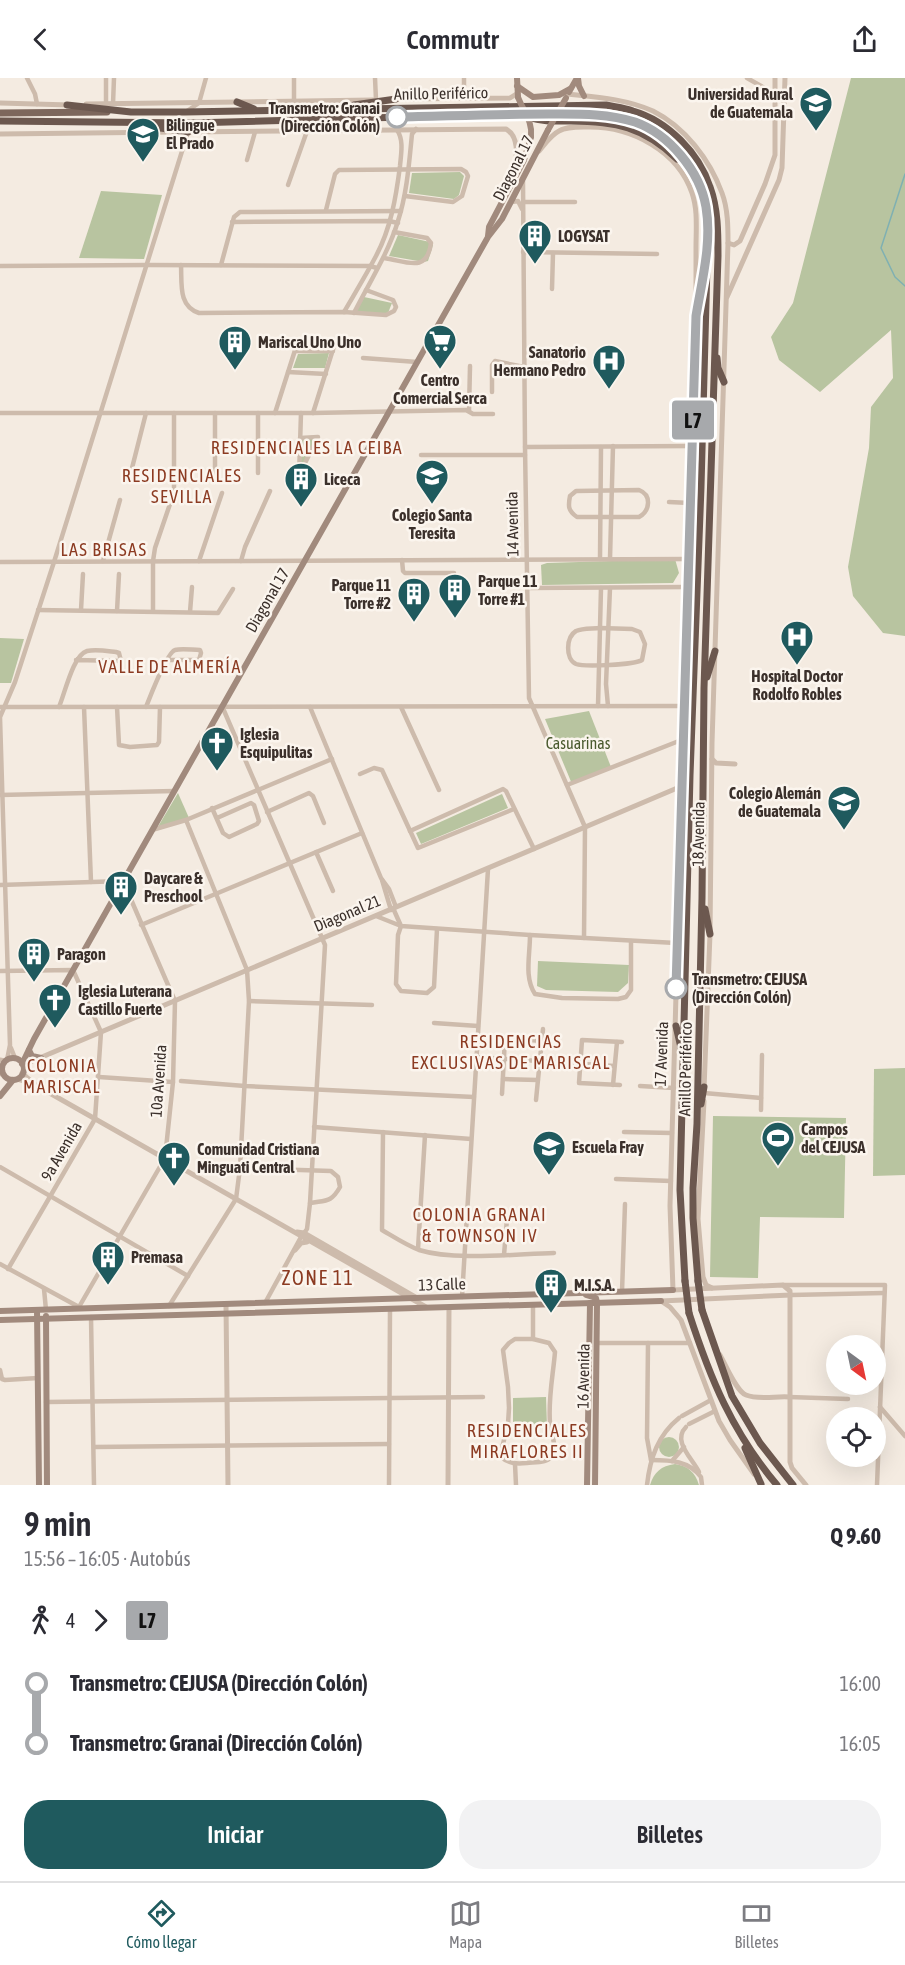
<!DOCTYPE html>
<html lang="es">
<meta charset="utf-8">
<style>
body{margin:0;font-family:"Asap Condensed",sans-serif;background:#f2f2f3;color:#2b2b33;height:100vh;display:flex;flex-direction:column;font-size:22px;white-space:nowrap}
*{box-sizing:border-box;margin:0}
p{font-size:20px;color:#7c7c81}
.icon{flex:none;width:33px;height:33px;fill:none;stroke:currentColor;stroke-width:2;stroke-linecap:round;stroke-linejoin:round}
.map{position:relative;height:1407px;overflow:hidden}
.drawer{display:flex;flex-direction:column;background:#fff;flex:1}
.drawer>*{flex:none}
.badge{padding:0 12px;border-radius:4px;font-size:21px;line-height:39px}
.needle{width:39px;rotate:147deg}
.tools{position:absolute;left:826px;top:1257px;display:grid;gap:12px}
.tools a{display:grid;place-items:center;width:60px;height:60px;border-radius:50%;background:#fff;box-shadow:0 6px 24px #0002;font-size:30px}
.map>.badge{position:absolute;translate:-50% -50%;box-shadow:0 0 0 3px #fff}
.legs{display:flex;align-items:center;gap:9px;height:66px;padding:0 24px;font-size:20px}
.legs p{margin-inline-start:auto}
.head{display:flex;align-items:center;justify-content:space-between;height:102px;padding:0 24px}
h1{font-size:33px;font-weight:600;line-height:45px}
.cta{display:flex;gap:12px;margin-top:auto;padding:12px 24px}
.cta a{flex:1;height:69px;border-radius:24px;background:#1f5a5e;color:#fff;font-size:24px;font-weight:600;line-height:69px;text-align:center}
.cta a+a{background:#f2f2f3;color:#2b2b33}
ul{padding:0 24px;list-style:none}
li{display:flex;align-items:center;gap:21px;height:60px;font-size:22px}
li i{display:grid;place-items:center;width:9px;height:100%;margin:0 8px;background:currentColor}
li i::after{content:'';width:15px;height:15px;margin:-8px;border:4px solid;border-radius:50%;background:#fff}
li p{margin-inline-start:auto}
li:first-child i{background:linear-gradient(#0000 50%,currentColor 0)}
li:last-child i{background:linear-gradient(currentColor 50%,#0000 0)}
header{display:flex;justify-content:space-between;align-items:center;height:78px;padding:0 24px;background:#fff;font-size:27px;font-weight:600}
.menu{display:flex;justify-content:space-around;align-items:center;height:84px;border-top:2px solid #e1e1e2;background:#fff;font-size:16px;color:#7c7c81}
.menu a{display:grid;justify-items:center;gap:3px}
.menu .selected{color:#1f5a5e}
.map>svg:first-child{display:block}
</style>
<header><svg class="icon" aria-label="back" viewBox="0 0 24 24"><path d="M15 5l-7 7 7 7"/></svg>Commutr<svg class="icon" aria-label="share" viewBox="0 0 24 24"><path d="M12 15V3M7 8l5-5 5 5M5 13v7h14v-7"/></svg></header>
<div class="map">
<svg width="905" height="1407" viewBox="0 0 905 1407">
<rect width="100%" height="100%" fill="#f4ebe1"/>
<g fill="#b8c4a0">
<polygon points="851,0 905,0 905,558 883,555 853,518 848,489 869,370 871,329 893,300 891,252 820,314 779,282 771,259 793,225"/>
<polygon points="460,94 464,98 459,117 454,121 409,115 412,95"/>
<polygon points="101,113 162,117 144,181 79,180"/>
<polygon points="398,157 430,164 433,167 428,183 424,184 389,178"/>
<polygon points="364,219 392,225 388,235 354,235"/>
<polygon points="329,275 325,290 293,290 298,276"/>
<polygon points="301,360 315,361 301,391"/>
<polygon points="675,481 679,495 673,505 542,507 541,487 547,485"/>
<polygon points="0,560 24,561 11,605 0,605"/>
<polygon points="589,633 611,689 572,706 545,641"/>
<polygon points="178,715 189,740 156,752"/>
<polygon points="502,716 508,730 421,766 416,755"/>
<polygon points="538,883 629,887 628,905 618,914 546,912 537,908"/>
<polygon points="905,990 905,1097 873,1098 874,991"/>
<polygon points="713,1038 846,1040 844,1140 760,1139 758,1200 710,1199"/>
<polygon points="546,1319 547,1349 513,1350 513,1320"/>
<circle cx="669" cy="1369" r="10"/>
<path d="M675 1386C688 1388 695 1394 699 1407H650C654 1394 661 1388 675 1386Z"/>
</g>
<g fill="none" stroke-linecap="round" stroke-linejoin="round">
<polyline stroke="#7fb0b2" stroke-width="1.5" points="905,96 881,170 895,199 905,208"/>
<g stroke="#cdbbac" stroke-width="4.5">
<polyline points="27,0 35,16 37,26"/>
<polyline points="294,0 294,23"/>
<polyline points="375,0 376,22"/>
<polyline points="747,0 775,16"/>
<polyline points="464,20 464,0"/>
<polyline points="106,26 106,0"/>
<polyline points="113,26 114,0"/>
<polyline points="187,33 199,25 206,0"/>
<polyline points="247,82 255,54"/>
<polyline points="523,103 525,369 529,620 585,749 584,860"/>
<polyline points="288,107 307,53"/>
<polyline points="512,124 518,123 522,131"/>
<polyline points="523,124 575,124"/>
<polyline points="326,132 335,96 339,92 461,91 466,94 468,98 462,118 453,124 405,118"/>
<polyline points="232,144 389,143 398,145"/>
<polyline points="523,174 657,176"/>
<path d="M384 180C406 183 427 196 431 165L427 160 394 154"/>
<path d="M181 187C182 206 178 228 199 235L344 234 386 237 394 233 396 229 393 222 366 212"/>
<polyline points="221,187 234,139 240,134 401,133"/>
<polyline points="0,188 147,187 370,188 377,190"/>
<polyline points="552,211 553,175"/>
<path d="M344 234C355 215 366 197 376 178 391 150 396 119 400 88 401 76 404 62 397 52"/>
<path d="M354 235C369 205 388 176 398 143 407 115 409 86 412 56L416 51"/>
<polyline points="295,273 333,273"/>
<polyline points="363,280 417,284"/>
<polyline points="288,294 326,296"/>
<polyline points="492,314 492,287 495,283 524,289"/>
<polyline points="469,333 470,288"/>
<polyline points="0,335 313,335 466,332 473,336 493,336"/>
<polyline points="215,335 215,403"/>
<polyline points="275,335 297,266"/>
<polyline points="313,335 335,265"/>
<polyline points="300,360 318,359 300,395"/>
<polyline points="525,369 691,368"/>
<polyline points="421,377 525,377"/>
<polyline points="131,394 146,335"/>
<polyline points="258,395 258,335"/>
<polyline points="299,399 301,335"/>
<polyline points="174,412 174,335"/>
<path d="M639 412C652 417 650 433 639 439H577C568 433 568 428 570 418L576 413Z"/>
<polyline points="669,424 690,425"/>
<polyline points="600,481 601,369"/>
<polyline points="610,481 613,368"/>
<polyline points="402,482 403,493 405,495 454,495"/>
<polyline points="103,483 120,422"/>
<polyline points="199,483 222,415"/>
<polyline points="241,483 245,469 270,413"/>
<polyline points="0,484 688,481"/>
<polyline points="527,510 688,509"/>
<polyline points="38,532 218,535 233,511"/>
<polyline points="81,532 83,496"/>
<polyline points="117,533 119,496"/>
<polyline points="153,533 153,483 155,470 170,426"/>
<polyline points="190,534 192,509"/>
<path d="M600 550 632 551 640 554 645 566 642 582C634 587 584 589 576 586 565 581 566 559 576 553 583 550 592 551 600 550Z"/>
<polyline points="222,628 325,867 310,1125 307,1151 304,1155"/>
<polyline points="598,628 601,510"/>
<polyline points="608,628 606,606 610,510"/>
<polyline points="0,629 684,628"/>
<path d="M59 629C65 615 73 577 87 573 96 571 107 573 116 574L119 575 121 583 76 582"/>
<polyline points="84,629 91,804"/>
<polyline points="117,629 119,667 130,669 157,667 159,664 160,629"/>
<path d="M146 629C150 619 167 574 175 572 182 570 192 572 200 572L201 575 199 582H167"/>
<polyline points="310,629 381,800 389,811 396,829"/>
<polyline points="401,629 439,712"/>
<polyline points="360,696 374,690 382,692 418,770 514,731"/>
<polyline points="567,707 684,661"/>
<polyline points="0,717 174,713"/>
<polyline points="212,730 223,755 229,759 257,746 259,743 254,727 251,725 217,740"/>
<polyline points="267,734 309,715 313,718 324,745"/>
<polyline points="152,752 186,742 332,681"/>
<polyline points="410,753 503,711 506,713 534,771"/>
<polyline points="316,774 333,813"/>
<polyline points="382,802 391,832"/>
<polyline points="0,807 123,803 175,923 173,1004 165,1080 79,1229 0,1186"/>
<polyline points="393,830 401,848 398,857 396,906 401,913 427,915 434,909 437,851"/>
<polyline points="376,838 401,848 530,857 676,865"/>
<polyline points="141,847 362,755"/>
<path d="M530 857C530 878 524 899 535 916L562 920 618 921 626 919 631 912V863"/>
<polyline points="0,893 73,892 101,954 95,1041 8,1191"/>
<polyline points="249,923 372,927"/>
<polyline points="434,945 478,948"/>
<polyline points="11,970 15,980"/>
<polyline points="476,979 614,988"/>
<polyline points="7,982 10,967 0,639 15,604 54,484 188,54"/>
<polyline points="99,999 173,1004"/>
<polyline points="503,1001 538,1002"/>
<polyline points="181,1003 245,1008 474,1019"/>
<polyline points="613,1007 617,964"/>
<polyline points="620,1007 579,1005 582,962 622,964"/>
<polyline points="640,1008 674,1010"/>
<polyline points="704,1015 761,1020"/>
<polyline points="502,1016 505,960 542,963"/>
<polyline points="536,1022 543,951"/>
<polyline points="761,1032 762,977"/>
<polyline points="314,1049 471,1061"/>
<path d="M383 1054 382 1152C394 1159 406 1167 419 1172 455 1183 515 1176 554 1175"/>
<polyline points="624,1054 672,1055"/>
<polyline points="0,1089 188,1198"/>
<path d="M240 1090 331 1093 338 1099 340 1109C331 1125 326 1122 310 1125"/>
<polyline points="616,1101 671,1103"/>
<polyline points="418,1171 425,1057"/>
<polyline points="504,1177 507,1141"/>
<polyline points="783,1207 885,1207 877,1407"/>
<polyline points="44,1211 46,1232"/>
<polyline points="622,1214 625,1126"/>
<polyline points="791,1217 884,1215"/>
<polyline points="462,1219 488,791"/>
<polyline points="265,1225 301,1159"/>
<polyline points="533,1227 533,1261"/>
<polyline points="169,1228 236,1121 240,1090 249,923 247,892 186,742"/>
<polyline points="91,1239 94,1407"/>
<path d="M515 1261H533L549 1265 555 1274C553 1298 548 1320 550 1345 551 1354 557 1369 553 1377 549 1385 535 1384 527 1385 517 1386 509 1386 501 1379V1374L508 1346 509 1330 508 1309 503 1272 509 1265Z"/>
<polyline points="597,1265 690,1265"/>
<polyline points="648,1265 647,1360 651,1382"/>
<polyline points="0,1292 2,1301 5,1302 38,1300"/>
<polyline points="789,1319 848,1321"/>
<polyline points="46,1324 483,1319"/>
<polyline points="880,1329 905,1358"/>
<polyline points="682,1338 711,1322"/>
<polyline points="689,1346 715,1333"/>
<path d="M686 1349C672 1363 692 1380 699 1394"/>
<polyline points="94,1369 389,1366"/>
<path d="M651 1382C671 1382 689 1383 701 1399L702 1407"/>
<polyline points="672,1383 684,1369"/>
<polyline points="515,1386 516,1407"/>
<polyline points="389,1407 390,1231"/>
<path d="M647 1407C650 1380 658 1357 679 1340"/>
</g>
<g stroke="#cdbbac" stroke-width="5">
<path d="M568 16C596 19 626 21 653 33 685 49 710 82 722 115 728 131 728 149 728 165L712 665 710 856 704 1011"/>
<polyline points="395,21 510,20 518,15"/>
<polyline points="0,25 70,27"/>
<polyline points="86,26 373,22"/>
<path d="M185 54 506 51C522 60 515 85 514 100"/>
<polyline points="0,56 175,54"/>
<path d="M539 73C545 66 551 57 559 53 568 48 580 49 590 49 632 49 678 73 692 115 698 132 696 151 696 170 696 188 696 206 696 225"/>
<polyline points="728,165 734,167 740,163 765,106 775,77 775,0"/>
<polyline points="727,219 779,102 782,90 785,0"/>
<polyline points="712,681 716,685 735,686"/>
<polyline points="681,729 696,234"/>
<polyline points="681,741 670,1128 673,1212 783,1207 790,1213 790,1384 792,1390 806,1407"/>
<polyline points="0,982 5,983"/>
<polyline points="23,987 682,708"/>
<polyline points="0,988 2,989"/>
<polyline points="22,995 31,1003"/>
<polyline points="0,996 3,995"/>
<polyline points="17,1001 32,1005 426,1229"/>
<polyline points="704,1023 698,1141 703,1199 706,1207 712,1210"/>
<polyline points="297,1154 304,1155 417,1220"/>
<polyline points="295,1172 301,1165 307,1164"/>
<polyline points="661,1223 670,1229 681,1242 719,1343 730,1362 754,1396"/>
<polyline points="661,1223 791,1217"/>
<polyline points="226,1227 228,1407"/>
<path d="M720 1277C726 1287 736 1313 746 1317 758 1322 776 1318 789 1319"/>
<polyline points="448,1407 449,1229"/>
</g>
<g stroke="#a18a7d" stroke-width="6">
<polyline points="517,0 518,19"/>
<polyline points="578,0 579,8 584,18"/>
<polyline points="517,8 533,19 559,17 570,11"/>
<polyline points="569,14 577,0"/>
<polyline points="488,158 489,149 524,82 531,59"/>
<polyline points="29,972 32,978 41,980"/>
<circle cx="13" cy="991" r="11"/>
<polyline points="22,986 34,961 488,159 502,141 548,52"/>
<polyline points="0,1018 13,1002"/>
<polyline points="586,1217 596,1220 597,1225 595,1407"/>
<polyline points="37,1232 39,1407"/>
<polyline points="0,1233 673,1212"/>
<polyline points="46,1238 47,1407"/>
<polyline points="0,1242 661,1223"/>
<polyline points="587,1407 590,1225"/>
</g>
<polyline stroke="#7d675c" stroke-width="7" points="0,35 107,34"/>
<g stroke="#6c584f" stroke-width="7">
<polyline points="237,24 254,31"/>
<path d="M67 27 131 34H185L606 27C615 29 624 30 633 33 668 43 699 75 710 109 718 131 718 155 718 178L704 610 702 820 697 1046 693 1110V1140L698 1203"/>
<polyline points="354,27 396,21"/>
<path d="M529 39C542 44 557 43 571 43 615 43 644 49 677 81"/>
<polyline points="0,43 191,45 511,36 606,37 635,44 649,50 666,63 680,78 694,97 702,113 706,129 708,150 701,409 690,697 680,1112 685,1203"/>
<polyline points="147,48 188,54"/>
<polyline points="336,52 365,43"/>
<polyline points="696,238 703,196"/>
<polyline points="717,280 718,290 724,304"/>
<polyline points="691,368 699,400"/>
<polyline points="707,599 715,573"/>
<polyline points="681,742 687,715"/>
<polyline points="705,831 710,856"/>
<polyline points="676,948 682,974"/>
<polyline points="701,1026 704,1009"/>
<polyline points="702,1232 732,1318 760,1365 793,1407"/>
<path d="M689 1235C710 1300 732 1354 777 1407"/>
<polyline points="745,1370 761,1406"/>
</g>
<g stroke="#a18a7d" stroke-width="6">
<path d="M518 19C523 33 533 43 531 59"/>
<polyline points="548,52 566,20"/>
</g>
<g stroke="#6c584f" stroke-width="7">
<polyline points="685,1203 689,1235"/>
<polyline points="698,1203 702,1232"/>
</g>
</g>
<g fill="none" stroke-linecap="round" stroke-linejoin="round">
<g stroke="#fff" stroke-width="14">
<path id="line-1" d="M397 39C448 38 498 36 549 36 577 36 607 35 635 44 669 56 700 93 706 129 712 165 702 202 696 238L676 910"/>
</g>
<use href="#line-1" stroke="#a7a9ac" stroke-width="9"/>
</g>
<defs>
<g id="university-pin" transform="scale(1.725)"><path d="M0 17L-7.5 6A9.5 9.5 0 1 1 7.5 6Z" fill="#1f5a5e" stroke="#fbf5ee"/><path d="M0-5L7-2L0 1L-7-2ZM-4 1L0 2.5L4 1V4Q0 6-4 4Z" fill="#fff"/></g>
<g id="school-pin" transform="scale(1.725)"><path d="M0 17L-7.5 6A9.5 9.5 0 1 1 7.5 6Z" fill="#1f5a5e" stroke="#fbf5ee"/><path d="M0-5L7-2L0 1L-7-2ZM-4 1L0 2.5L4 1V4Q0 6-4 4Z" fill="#fff"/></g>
<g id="building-pin" transform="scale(1.725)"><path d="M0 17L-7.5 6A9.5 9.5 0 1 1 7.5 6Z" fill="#1f5a5e" stroke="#fbf5ee"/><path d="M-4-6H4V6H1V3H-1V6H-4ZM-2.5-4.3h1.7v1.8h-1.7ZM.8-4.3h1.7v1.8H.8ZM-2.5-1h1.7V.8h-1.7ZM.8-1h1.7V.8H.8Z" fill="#fff"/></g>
<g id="supermarket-pin" transform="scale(1.725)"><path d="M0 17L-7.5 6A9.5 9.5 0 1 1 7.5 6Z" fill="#1f5a5e" stroke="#fbf5ee"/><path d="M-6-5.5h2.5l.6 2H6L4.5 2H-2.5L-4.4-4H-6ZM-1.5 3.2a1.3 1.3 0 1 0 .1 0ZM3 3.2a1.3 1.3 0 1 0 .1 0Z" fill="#fff"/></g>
<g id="hospital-pin" transform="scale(1.725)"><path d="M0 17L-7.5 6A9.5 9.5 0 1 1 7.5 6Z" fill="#1f5a5e" stroke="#fbf5ee"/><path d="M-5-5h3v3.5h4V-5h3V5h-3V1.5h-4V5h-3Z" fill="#fff"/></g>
<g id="church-pin" transform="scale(1.725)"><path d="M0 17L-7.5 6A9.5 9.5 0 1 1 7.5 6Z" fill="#1f5a5e" stroke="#fbf5ee"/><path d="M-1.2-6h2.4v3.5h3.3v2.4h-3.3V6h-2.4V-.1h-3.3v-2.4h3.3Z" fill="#fff"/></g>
<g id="stadium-pin" transform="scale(1.725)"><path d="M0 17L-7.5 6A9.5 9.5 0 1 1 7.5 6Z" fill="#1f5a5e" stroke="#fbf5ee"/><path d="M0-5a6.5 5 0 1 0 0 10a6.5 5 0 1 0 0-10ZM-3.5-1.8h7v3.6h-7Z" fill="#fff"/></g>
</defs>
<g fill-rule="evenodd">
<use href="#university-pin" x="816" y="25"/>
<use href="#school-pin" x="143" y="56"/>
<use href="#building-pin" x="535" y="158"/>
<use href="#supermarket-pin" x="440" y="263"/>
<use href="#building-pin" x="235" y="264"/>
<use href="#hospital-pin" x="609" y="283"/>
<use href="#school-pin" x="432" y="398"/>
<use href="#building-pin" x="301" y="401"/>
<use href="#building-pin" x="455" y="512"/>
<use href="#building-pin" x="414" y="516"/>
<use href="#hospital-pin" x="797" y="559"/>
<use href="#church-pin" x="217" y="665"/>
<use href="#school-pin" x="844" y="724"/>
<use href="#building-pin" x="121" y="809"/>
<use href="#building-pin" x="34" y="876"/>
<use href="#church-pin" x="55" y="922"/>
<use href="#stadium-pin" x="778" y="1060"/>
<use href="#school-pin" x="549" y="1069"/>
<use href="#church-pin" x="174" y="1080"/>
<use href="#building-pin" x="108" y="1179"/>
<use href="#building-pin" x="551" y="1207"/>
</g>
<g fill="#fff" stroke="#a7a9ac" stroke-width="3">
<circle cx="397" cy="39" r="10"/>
<circle cx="676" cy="910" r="10"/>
</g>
<g text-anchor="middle" stroke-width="5" stroke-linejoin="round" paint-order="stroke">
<g font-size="16" fill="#3b302b" stroke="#fbf5ee">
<text transform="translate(441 15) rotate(-1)" y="6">Anillo Periférico</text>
<text transform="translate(513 90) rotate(-63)" y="6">Diagonal 17</text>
<text transform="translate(512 446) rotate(-91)" y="6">14 Avenida</text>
<text transform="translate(267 522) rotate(-60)" y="6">Diagonal 17</text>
<text transform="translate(698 756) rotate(-89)" y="6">18 Avenida</text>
<text transform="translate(347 835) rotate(-23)" y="6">Diagonal 21</text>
<text transform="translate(661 976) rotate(-88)" y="6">17 Avenida</text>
<text transform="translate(685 991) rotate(-89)" y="6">Anillo Periférico</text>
<text transform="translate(158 1003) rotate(-86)" y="6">10a Avenida</text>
<text transform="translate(61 1073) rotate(-60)" y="6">9a Avenida</text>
<text transform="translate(442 1206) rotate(-2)" y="6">13 Calle</text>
<text transform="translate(583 1298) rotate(-89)" y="6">16 Avenida</text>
</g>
<g font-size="16" font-weight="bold" fill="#3b302b" stroke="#fbf5ee" text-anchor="start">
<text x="793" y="22" text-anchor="end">Universidad Rural<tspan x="793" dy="18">de Guatemala</tspan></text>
<text x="166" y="53">Bilingue<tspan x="166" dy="18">El Prado</tspan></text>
<text x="558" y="164">LOGYSAT</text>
<text x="258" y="270">Mariscal Uno Uno</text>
<text x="586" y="280" text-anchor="end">Sanatorio<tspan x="586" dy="18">Hermano Pedro</tspan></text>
<text x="440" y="308" text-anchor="middle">Centro<tspan x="440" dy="18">Comercial Serca</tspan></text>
<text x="324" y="407">Liceca</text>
<text x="432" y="443" text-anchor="middle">Colegio Santa<tspan x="432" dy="18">Teresita</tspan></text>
<text x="478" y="509">Parque 11<tspan x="478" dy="18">Torre #1</tspan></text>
<text x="391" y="513" text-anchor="end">Parque 11<tspan x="391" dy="18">Torre #2</tspan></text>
<text x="797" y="604" text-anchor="middle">Hospital Doctor<tspan x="797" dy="18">Rodolfo Robles</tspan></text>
<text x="240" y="662">Iglesia<tspan x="240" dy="18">Esquipulitas</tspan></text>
<text x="821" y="721" text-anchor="end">Colegio Alemán<tspan x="821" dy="18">de Guatemala</tspan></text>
<text x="144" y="806">Daycare &amp;<tspan x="144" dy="18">Preschool</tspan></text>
<text x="57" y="882">Paragon</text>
<text x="78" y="919">Iglesia Luterana<tspan x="78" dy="18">Castillo Fuerte</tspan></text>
<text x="801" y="1057">Campos<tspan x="801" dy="18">del CEJUSA</tspan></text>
<text x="572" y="1075">Escuela Fray</text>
<text x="197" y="1077">Comunidad Cristiana<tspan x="197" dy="18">Minguati Central</tspan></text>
<text x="131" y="1185">Premasa</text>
<text x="574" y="1213">M.I.S.A.</text>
</g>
<g font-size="16" font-weight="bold" fill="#3b302b" stroke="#fbf5ee" text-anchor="end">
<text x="380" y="36">Transmetro: Granai<tspan x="380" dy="18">(Dirección Colón)</tspan></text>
<text x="692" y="907" text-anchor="start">Transmetro: CEJUSA<tspan x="692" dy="18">(Dirección Colón)</tspan></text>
</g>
<g font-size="16" fill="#4a5a2e" stroke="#fbf5ee">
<text x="578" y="671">Casuarinas</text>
</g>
<g font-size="18" letter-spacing="1.5" fill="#8c3b22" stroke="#fbf5ee">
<text x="307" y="376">RESIDENCIALES LA CEIBA</text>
<text x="182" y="404">RESIDENCIALES<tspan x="182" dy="21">SEVILLA</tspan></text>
<text x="104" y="478">LAS BRISAS</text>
<text x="170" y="595">VALLE DE ALMERÍA</text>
<text x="511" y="970">RESIDENCIAS<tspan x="511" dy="21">EXCLUSIVAS DE MARISCAL</tspan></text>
<text x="62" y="994">COLONIA<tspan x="62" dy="21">MARISCAL</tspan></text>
<text x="480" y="1143">COLONIA GRANAI<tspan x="480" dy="21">&amp; TOWNSON IV</tspan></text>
<text x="527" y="1359">RESIDENCIALES<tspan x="527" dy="21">MIRAFLORES II</tspan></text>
</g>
<g font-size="20" letter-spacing="1.5" fill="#8c3b22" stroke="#fbf5ee">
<text x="318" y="1207">ZONE 11</text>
</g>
</g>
</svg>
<div class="tools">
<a><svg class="needle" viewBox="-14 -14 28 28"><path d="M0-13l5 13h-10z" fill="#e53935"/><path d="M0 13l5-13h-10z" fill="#7c7c81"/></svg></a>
<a><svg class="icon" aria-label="locate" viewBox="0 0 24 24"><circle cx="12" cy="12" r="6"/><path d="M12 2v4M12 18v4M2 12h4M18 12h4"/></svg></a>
</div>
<b class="badge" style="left:693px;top:342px;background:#a7a9ac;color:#111">L7</b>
</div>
<section class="drawer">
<div class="head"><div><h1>9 min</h1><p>15:56 – 16:05 · Autobús</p></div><b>Q 9.60</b></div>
<div class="legs"><svg class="icon" aria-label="walk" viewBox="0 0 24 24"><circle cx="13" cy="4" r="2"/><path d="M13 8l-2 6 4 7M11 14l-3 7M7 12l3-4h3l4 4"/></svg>4<svg class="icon" aria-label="forward" viewBox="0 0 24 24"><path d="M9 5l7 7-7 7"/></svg><b class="badge" style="background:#a7a9ac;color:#111">L7</b></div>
<ul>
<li><i style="color:#a7a9ac"></i><b>Transmetro: CEJUSA (Dirección Colón)</b><p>16:00</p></li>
<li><i style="color:#a7a9ac"></i><b>Transmetro: Granai (Dirección Colón)</b><p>16:05</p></li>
</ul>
<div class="cta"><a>Iniciar</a><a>Billetes</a></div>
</section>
<nav class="menu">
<a class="selected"><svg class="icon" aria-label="directions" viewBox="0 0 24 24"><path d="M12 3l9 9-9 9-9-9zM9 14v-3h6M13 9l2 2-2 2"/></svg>Cómo llegar</a>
<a><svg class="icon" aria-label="map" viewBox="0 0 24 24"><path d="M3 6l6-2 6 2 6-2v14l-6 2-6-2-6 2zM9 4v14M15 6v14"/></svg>Mapa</a>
<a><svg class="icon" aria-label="tickets" viewBox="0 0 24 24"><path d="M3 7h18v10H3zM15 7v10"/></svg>Billetes</a>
</nav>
